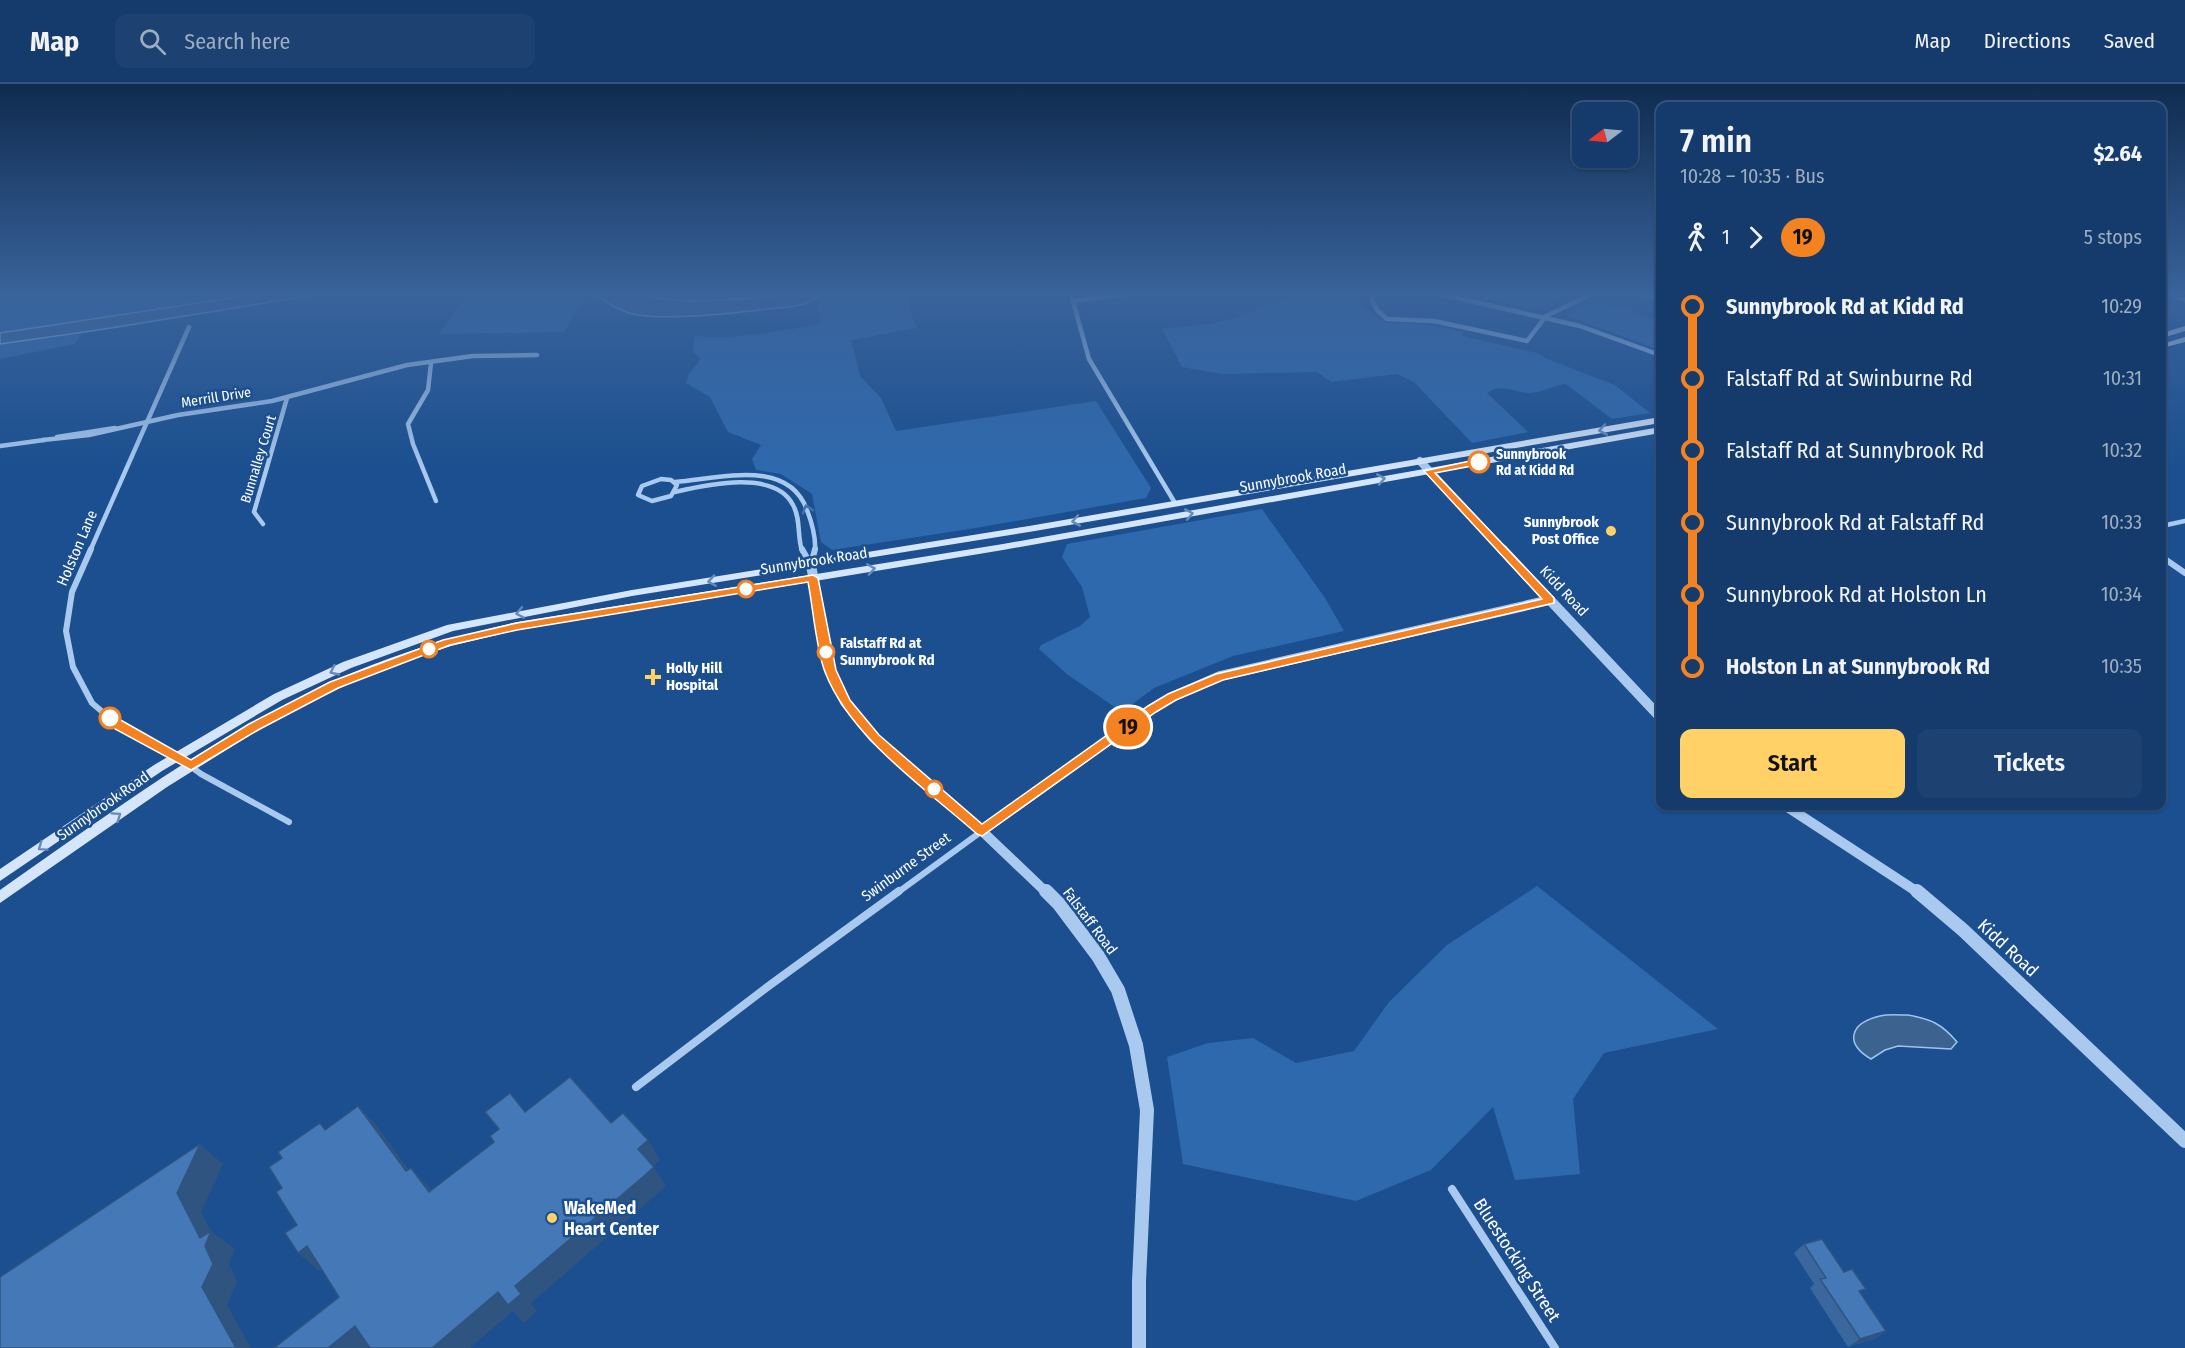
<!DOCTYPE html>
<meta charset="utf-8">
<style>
body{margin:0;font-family:"Fira Sans Condensed",sans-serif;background:#1d4271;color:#f1f3f6;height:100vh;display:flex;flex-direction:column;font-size:22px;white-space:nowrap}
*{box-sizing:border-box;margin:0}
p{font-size:20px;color:#9dadc1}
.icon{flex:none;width:33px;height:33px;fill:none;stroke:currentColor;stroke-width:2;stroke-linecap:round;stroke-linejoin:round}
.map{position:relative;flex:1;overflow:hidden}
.sheet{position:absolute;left:1656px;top:18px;width:510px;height:708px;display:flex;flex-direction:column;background:#143b6b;border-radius:12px;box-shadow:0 2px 4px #0004,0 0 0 2px #33557e}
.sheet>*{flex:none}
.badge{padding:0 12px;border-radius:20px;font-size:21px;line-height:39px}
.needle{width:39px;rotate:254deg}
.fabs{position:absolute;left:1572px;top:18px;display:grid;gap:12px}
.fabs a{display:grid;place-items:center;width:66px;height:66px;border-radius:12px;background:#143b6b;box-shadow:0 2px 4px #0004,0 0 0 2px #33557e;font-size:30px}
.map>.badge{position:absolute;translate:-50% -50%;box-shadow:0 0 0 3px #fff}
.legs{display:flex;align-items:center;gap:9px;height:66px;padding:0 24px;font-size:20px}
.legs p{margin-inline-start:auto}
.head{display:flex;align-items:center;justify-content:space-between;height:102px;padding:0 24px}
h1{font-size:33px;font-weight:600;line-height:45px}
.button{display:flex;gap:12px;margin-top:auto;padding:12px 24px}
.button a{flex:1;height:69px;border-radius:12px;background:#ffd166;color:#111;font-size:24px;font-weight:600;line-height:69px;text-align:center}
.button a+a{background:#1d4271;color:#f1f3f6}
ul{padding:0 24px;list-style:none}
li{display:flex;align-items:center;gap:21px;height:72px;font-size:22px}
li i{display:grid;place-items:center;width:9px;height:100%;margin:0 8px;background:currentColor}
li i::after{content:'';width:15px;height:15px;margin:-8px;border:4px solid;border-radius:50%;background:#143b6b}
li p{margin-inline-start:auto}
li:first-child i{background:linear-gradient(#0000 50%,currentColor 0)}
li:last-child i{background:linear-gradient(currentColor 50%,#0000 0)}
header{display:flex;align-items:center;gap:36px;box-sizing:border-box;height:84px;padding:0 30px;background:#143b6b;border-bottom:2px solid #33557e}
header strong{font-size:28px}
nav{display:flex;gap:33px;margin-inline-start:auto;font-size:21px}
.search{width:420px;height:54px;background:#1d4271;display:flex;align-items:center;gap:15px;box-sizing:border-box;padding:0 21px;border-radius:12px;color:#9dadc1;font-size:22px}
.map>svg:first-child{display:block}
</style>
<header>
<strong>Map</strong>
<div class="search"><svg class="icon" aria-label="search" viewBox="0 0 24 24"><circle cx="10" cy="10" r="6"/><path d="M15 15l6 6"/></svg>Search here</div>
<nav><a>Map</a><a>Directions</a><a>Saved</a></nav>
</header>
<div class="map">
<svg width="2185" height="1264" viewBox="0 0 2185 1264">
<rect width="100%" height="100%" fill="#1b4f8f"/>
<g fill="#2e69ad">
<polygon points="0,210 268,210 86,243 75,260 0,275"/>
<polygon points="467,210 586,210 564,248 439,250"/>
<path d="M607 210H913L908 213 909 225 917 244 851 256 860 292 881 314 896 347 1096 317 1151 404 1146 414 976 444 832 466 821 458 812 410 781 390 756 386 752 375 761 361 728 348 710 313 686 299 689 290 701 275 693 268 695 252C738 256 779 247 821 240L816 211 719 228Z"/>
<path d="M1291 210H1359V221L1387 239H1419L1464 248 1462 252 1537 269 1547 275 1615 301 1650 329 1612 335 1566 300C1554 301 1537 310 1529 309 1514 308 1500 299 1487 309L1528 348 1472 359 1414 298 1397 290 1331 298 1317 288 1222 290 1182 283 1162 245 1209 240 1234 234 1290 213Z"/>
<polygon points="1461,210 1560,210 1542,224 1527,224"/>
<polygon points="1595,218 1627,225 1660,238 1660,266 1569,233 1567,229"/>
<polygon points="1262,425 1325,514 1344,547 1233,572 1154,604 1122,628 1068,591 1039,565 1041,561 1080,542 1090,533 1082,503 1062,473 1067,460"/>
<polygon points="1537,802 1718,945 1604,969 1573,1015 1580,1090 1515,1096 1493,1023 1431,1086 1356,1117 1183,1080 1167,973 1208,959 1253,954 1296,979 1354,967 1389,918 1447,861"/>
</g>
<g fill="#3c6290" stroke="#9cc4f0" stroke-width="1.5">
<polygon points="258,210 320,210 105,245 0,260 0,249"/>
<path d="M597 210C610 210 627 207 639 210 656 214 671 217 689 217 734 217 779 210 824 210L804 220 789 223C744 227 682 237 638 231 624 229 607 220 597 210Z"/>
<path d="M1908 931C1931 935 1942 940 1957 958L1951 965 1898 962 1885 966 1871 975C1844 959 1850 939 1880 932 1888 930 1899 931 1908 931Z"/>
</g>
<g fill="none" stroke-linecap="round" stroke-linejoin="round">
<g stroke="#a9c9ee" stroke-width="4.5">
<polyline points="1071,210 1089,275 1175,419"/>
<polyline points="1374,210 1372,216 1377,226 1387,235 1434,237 1527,257 1546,232 1592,210"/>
<polyline points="1440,210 1580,242 1660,271"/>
<polyline points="1646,210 1660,216"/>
<polyline points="2172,210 2185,216"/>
<polyline points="1073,217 1124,210"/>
<polyline points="431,279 428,306 408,340 413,360 436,417"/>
<polyline points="57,353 115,344"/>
<polyline points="43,356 89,351 178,331 272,317 407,281 473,272 537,271"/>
<polyline points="0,362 44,356"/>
<polygon points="661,395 671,396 677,401 671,412 652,417 638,411 642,402"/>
<path d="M675 398C718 395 788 373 807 426 812 439 816 453 815 467"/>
<path d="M675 408C706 401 775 385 793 421 801 435 797 452 802 467"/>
<polyline points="263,440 254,428 287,314"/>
<polyline points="2162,442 2185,437"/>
<polyline points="90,467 189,243"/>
</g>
<g stroke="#a9c9ee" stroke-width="6">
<polyline points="91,465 72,508 66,547 73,583 92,619 119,642 177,672 201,690 289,738"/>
<polyline points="802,465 811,481 815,465"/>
<polyline points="2162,473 2185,489"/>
<polyline points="897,809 982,747"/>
</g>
<g stroke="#a9c9ee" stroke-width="8">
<polyline points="636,1003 770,901 899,807"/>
<polyline points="1452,1105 1555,1264"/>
</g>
<polyline stroke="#a9c9ee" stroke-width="8" points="1420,377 1504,467"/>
<g stroke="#a9c9ee" stroke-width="10">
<polyline points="1502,465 1660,633"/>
<polyline points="811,481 830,587 845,618 874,654 982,747 1047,809"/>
<polyline points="1786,722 1919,809"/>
<polyline points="982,747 1152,625 1172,613 1220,592 1550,516"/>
</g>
<g stroke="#a9c9ee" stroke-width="14">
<polyline points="1046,807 1059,820 1098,872 1118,906 1136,961 1147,1026 1139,1197 1139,1264"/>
<polyline points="1917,807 1963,846 2185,1057"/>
</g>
<g fill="#d6e6fa" fill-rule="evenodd">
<polygon points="2185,242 2185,247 2162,254 2162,249"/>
<polygon points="2185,253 2185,258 2162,264 2162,260"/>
<polygon points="1660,333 1660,339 1029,448 632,512 453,547 351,584 282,616 162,687 0,797 0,785 154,681 274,610 343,578 447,541 632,506 1029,442"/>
<path d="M1660 343V349L1003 466 517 546 451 562 405 577 361 594 295 626 252 650 167 703 0 819V806C113 727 225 643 352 589 405 566 461 551 517 538L1003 460Z"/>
</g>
</g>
<polygon fill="#3a679d" points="1804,1160 1844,1188 1860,1209 1886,1247 1874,1255 1848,1263 1810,1204 1814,1200 1794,1169"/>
<g fill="#305480">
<polygon points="358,1022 377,1042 424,1107 406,1087"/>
<polygon points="648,1056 660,1076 650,1085 638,1065"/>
<polygon points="200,1060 223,1080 201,1128 211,1147 235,1165 229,1180 237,1198 227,1221 251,1264 236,1264 202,1203 200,1154 177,1109"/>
<polygon points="654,1083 666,1102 656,1111 531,1219 537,1227 524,1239 513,1227 470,1264 432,1264 498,1208"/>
<polygon points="411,1084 429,1103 446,1127 429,1108"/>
<polygon points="307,1162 328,1180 319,1187 298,1169"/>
<polygon points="355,1242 370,1264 328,1264"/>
<polygon points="1886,1247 1874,1255 1848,1263 1860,1255"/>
</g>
<g fill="#4478b7" stroke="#305480" stroke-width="1.5">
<polygon points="570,993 611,1039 623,1029 648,1056 638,1065 654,1083 644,1092 515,1202 521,1210 508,1221 498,1208 432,1264 370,1264 355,1242 328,1264 274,1264 339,1213 307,1162 298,1169 285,1149 297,1141 276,1108 282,1104 269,1083 282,1074 278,1068 320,1039 325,1046 358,1022 406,1087 411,1084 429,1108 494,1058 490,1052 499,1045 485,1028 510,1009 525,1028"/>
<polygon points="200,1060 177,1109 200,1154 211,1147 205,1162 213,1180 202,1203 236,1264 0,1264 0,1193"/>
<polygon points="1822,1155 1844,1188 1852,1185 1866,1205 1859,1207 1886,1247 1860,1255 1820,1195 1826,1194 1804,1160"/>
</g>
<defs><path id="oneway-chevron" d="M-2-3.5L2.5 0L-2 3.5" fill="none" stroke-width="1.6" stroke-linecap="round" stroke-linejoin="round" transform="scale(1.5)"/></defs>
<g stroke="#668bba">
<use href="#oneway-chevron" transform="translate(1603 346) rotate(170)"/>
<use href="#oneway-chevron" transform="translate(1381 395) rotate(-10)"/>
<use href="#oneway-chevron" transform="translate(1189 430) rotate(-11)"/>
<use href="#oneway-chevron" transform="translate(1076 437) rotate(170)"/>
<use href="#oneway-chevron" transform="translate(871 485) rotate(-9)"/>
<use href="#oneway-chevron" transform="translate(712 497) rotate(171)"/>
<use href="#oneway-chevron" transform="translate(520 529) rotate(169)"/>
<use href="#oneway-chevron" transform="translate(334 587) rotate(155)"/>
<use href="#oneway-chevron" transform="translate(117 732) rotate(-35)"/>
<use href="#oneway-chevron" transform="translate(42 763) rotate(145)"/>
</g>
<use stroke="#4674ac" href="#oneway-chevron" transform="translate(807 425) rotate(-107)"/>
<linearGradient id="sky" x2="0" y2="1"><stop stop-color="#0f2b4f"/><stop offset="0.54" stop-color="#39639b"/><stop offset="1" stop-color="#39639b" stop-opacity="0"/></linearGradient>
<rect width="2185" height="387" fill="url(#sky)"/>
<path fill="#f58220" stroke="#fff" stroke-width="1.5" d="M1479 375 1483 378 1482 380 1435 389 1554 514V519L1223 596 1176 616 1156 628 982 752 977 750C926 705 850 653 825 588 816 565 813 523 808 498L517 546 450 561 338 604 258 646 191 686 115 645 104 634 110 630 191 676 249 640 330 598 443 556 517 539 813 491 818 494 836 586 850 616 879 651 982 740 1148 622 1168 610 1216 590 1542 515 1424 387Z"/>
<g fill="#fff" stroke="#f58220" stroke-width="3">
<circle cx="1479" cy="378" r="10"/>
<circle cx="746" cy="505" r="8"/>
<circle cx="429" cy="565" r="8"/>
<circle cx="826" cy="568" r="8"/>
<circle cx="110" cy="634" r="10"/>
<circle cx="934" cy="705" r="8"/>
</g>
<g fill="#ffd166" stroke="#1b4f8f" stroke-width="2">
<circle cx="1611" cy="447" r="6"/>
<path d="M650 584h6v6h6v6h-6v6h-6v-6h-6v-6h6z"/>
<circle cx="552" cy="1134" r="6"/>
</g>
<g text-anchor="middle" stroke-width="5" stroke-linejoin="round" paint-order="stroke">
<g font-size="14" fill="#fff" stroke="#1b4f8f">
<text transform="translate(216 313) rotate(-9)" y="5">Merrill Drive</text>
<text transform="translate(258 375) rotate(-73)" y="5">Bunnalley Court</text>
</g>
<g font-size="14" font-weight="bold" fill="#fff" stroke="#1b4f8f" text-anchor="start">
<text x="1496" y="375">Sunnybrook<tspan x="1496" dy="16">Rd at Kidd Rd</tspan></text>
</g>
<g font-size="15" fill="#fff" stroke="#1b4f8f">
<text transform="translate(1293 394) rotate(-10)" y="5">Sunnybrook Road</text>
<text transform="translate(77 464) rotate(-67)" y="5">Holston Lane</text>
<text transform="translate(814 477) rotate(-9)" y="5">Sunnybrook Road</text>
<text transform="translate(1564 507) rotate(47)" y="5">Kidd Road</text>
<text transform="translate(103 722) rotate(-35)" y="5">Sunnybrook Road</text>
<text transform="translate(906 783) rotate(-36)" y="5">Swinburne Street</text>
<text transform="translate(1090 837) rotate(53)" y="5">Falstaff Road</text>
</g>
<g font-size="15" font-weight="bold" fill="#fff" stroke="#1b4f8f" text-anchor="end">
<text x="1599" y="443">Sunnybrook<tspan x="1599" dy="17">Post Office</tspan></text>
<text x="666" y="589" text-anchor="start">Holly Hill<tspan x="666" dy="17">Hospital</tspan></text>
</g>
<g font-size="15" font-weight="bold" fill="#fff" stroke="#1b4f8f" text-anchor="start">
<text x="840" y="564">Falstaff Rd at<tspan x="840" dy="17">Sunnybrook Rd</tspan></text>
</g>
<g font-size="18" fill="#fff" stroke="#1b4f8f">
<text transform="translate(2008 864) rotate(43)" y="6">Kidd Road</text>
<text transform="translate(1517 1176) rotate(57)" y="6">Bluestocking Street</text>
</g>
<g font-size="18" font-weight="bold" fill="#fff" stroke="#1b4f8f" text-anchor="start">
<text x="564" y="1130">WakeMed<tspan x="564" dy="21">Heart Center</tspan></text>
</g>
</g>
</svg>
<div class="fabs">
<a><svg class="needle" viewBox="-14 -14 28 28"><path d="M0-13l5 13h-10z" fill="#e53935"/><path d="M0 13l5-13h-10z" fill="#9dadc1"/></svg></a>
</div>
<b class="badge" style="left:1128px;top:643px;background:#f58220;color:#111">19</b>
<section class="sheet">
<div class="head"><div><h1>7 min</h1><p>10:28 – 10:35 · Bus</p></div><b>$2.64</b></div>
<div class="legs"><svg class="icon" aria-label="walk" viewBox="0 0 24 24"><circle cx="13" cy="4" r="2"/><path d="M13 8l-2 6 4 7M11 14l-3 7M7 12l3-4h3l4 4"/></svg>1<svg class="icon" aria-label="forward" viewBox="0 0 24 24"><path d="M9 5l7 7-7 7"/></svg><b class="badge" style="background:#f58220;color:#111">19</b><p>5 stops</p></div>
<ul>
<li><i style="color:#f58220"></i><b>Sunnybrook Rd at Kidd Rd</b><p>10:29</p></li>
<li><i style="color:#f58220"></i><span>Falstaff Rd at Swinburne Rd</span><p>10:31</p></li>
<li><i style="color:#f58220"></i><span>Falstaff Rd at Sunnybrook Rd</span><p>10:32</p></li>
<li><i style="color:#f58220"></i><span>Sunnybrook Rd at Falstaff Rd</span><p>10:33</p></li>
<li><i style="color:#f58220"></i><span>Sunnybrook Rd at Holston Ln</span><p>10:34</p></li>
<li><i style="color:#f58220"></i><b>Holston Ln at Sunnybrook Rd</b><p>10:35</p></li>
</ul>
<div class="button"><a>Start</a><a>Tickets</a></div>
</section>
</div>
